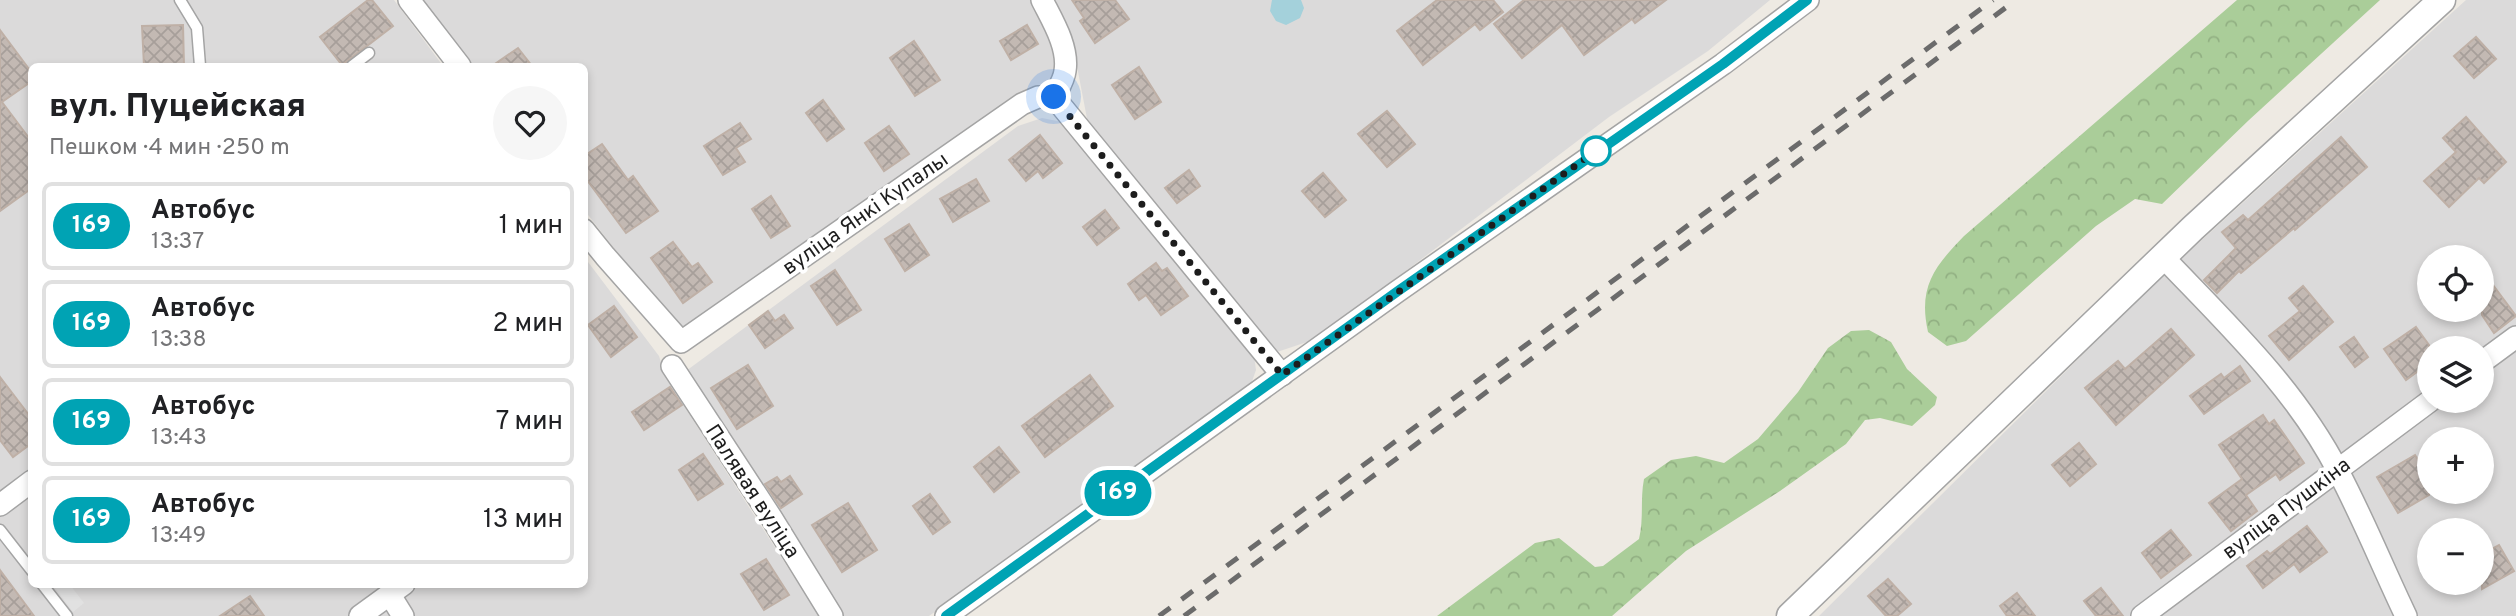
<!DOCTYPE html>
<html lang="ru">
<meta charset="utf-8">
<style>
body{margin:0;font-family:Overpass,sans-serif;background:#f6f6f6;color:#202124;height:100vh;display:flex;flex-direction:column;font-size:26px;white-space:nowrap}
*{box-sizing:border-box;margin:0}
p{font-size:23px;color:#757577}
.icon{flex:none;width:38px;height:38px;fill:none;stroke:currentColor;stroke-width:2;stroke-linecap:round;stroke-linejoin:round}
.map{position:relative;flex:1;overflow:hidden}
.details{position:absolute;left:28px;top:63px;width:560px;height:525px;display:flex;flex-direction:column;background:#fff;border-radius:10px;box-shadow:0 4px 10px #0003}
.details>*{flex:none}
.badge{padding:0 14px;border-radius:23px;font-size:24px;line-height:46px}
.controls{position:absolute;left:2417px;top:245px;display:grid;gap:14px}
.controls a{display:grid;place-items:center;width:77px;height:77px;border-radius:50%;background:#fff;box-shadow:0 4px 10px #0003;font-size:35px}
.you{position:absolute;width:35px;height:35px;margin:-18px;border:5px solid #fff;border-radius:50%;background:#1a73e8;box-shadow:0 0 0 10px #1a73e833}
.map>.badge{position:absolute;translate:-50% -50%;box-shadow:0 0 0 4px #fff}
.round{display:grid;place-items:center;flex:none;width:74px;height:74px;border-radius:37px;background:#f6f6f6}
.summary{display:flex;align-items:center;justify-content:space-between;height:119px;padding:0 21px}
h1{font-size:33px;font-weight:800;line-height:52px}
ul{padding:0;list-style:none}
li{display:flex;align-items:center;gap:21px;height:88px;margin:0 14px 10px;padding:0 7px;border:4px solid #e0e0e0;border-radius:10px}
li div{flex:1}
li b{display:block;font-size:26px}
li em{font-style:normal}
li .badge{min-width:77px;font-weight:700;text-align:center}
.map>svg:first-child{display:block}
</style>
<div class="map">
<svg width="2516" height="616" viewBox="0 0 2516 616">
<defs>
<pattern id="forest-crowns" width="20" height="18" patternUnits="userSpaceOnUse" patternTransform="scale(1.75)"><rect width="20" height="18" fill="#aacd99"/><path d="M2 6a3 3 0 1 1 6 0M12 15a3 3 0 1 1 6 0" fill="none" stroke="#92b083"/></pattern>
<pattern id="building-cross-hatch" width="8" height="8" patternUnits="userSpaceOnUse" patternTransform="scale(1.75)"><rect width="8" height="8" fill="#c3b9b3"/><path d="M0 0l8 8M0 8l8-8" fill="none" stroke="#a79f9a"/></pattern>
</defs>
<rect width="100%" height="100%" fill="#eeeae3"/>
<g fill="#dbdada" fill-rule="evenodd">
<polygon points="0,0 394,0 443,66 32,66 32,584 584,584 585,258 659,356 666,378 819,616 0,616"/>
<polygon points="422,0 1040,0 1058,64 1054,79 695,329 673,324 585,211 584,66 472,66"/>
<polygon points="1055,0 1770,0 1708,51 1609,117 1316,339 1274,353 1089,129 1075,56 1067,27"/>
<path d="M2466 0H2516V616H1819L2159 279ZM2429 257H2482V310H2429ZM2429 348H2482V401H2429ZM2429 439H2482V492H2429ZM2429 530H2482V583H2429Z"/>
<polygon points="1042,118 1062,122 1254,356 1256,370 1250,387 929,616 834,616 686,371 1018,126"/>
</g>
<g fill="url(#forest-crowns)">
<path d="M2237 0H2380L2249 120 2162 204 2135 199 2096 226 1966 341 1947 346 1928 332C1918 287 1934 267 1964 236Z"/>
<path d="M1869 330 1891 342 1907 369 1937 397 1935 405 1912 426 1880 418 1865 420 1846 444 1780 491 1686 551 1612 616H1437L1535 543 1559 538 1595 567 1603 566 1639 539C1644 519 1640 499 1644 479L1671 460 1696 456 1724 463 1758 439 1798 392 1828 348 1851 331Z"/>
</g>
<polygon fill="#e1e1e1" points="53,585 70,585 84,603 73,612"/>
<polygon fill="#a4d1db" points="1272,0 1301,0 1304,8 1300,18 1286,25 1276,21 1270,11"/>
<g fill="url(#building-cross-hatch)" stroke="#bfb0a6" stroke-width="2">
<polygon points="368,0 372,0 393,26 342,65 320,37"/>
<polygon points="1072,0 1115,0 1129,19 1095,43 1080,21 1084,18"/>
<polygon points="1437,0 1493,0 1503,12 1480,30 1475,24 1423,65 1397,31"/>
<polygon points="1524,0 1666,0 1635,23 1632,19 1584,55 1562,25 1522,58 1494,24"/>
<polygon points="183,25 184,66 144,66 142,26"/>
<polygon points="1027,25 1038,44 1011,60 1000,41"/>
<polygon points="0,30 32,73 32,81 2,102 32,142 32,188 0,211"/>
<polygon points="2476,37 2496,59 2474,78 2454,56"/>
<polygon points="914,41 940,80 915,96 890,58"/>
<polygon points="518,48 532,66 492,66"/>
<polygon points="1139,67 1161,102 1135,119 1112,85"/>
<polygon points="823,100 844,129 827,141 806,113"/>
<polygon points="1387,111 1415,144 1387,167 1358,134"/>
<polygon points="2466,117 2506,162 2484,183 2479,178 2449,207 2424,181 2456,152 2443,138"/>
<polygon points="740,123 751,139 736,148 745,162 723,175 704,146"/>
<polygon points="889,126 909,154 884,171 865,143"/>
<polygon points="1040,135 1062,163 1043,178 1038,171 1026,181 1009,160"/>
<polygon points="2341,137 2367,167 2295,230 2294,228 2241,273 2239,271 2217,293 2204,280 2236,248 2222,232 2243,215 2248,220"/>
<polygon points="602,144 628,180 633,176 658,211 626,233 584,176 584,156"/>
<polygon points="1189,170 1200,186 1177,203 1165,188"/>
<polygon points="1323,173 1346,200 1325,217 1302,191"/>
<polygon points="976,179 989,201 953,222 940,199"/>
<polygon points="771,196 790,226 771,238 752,209"/>
<polygon points="1105,210 1119,228 1097,245 1083,227"/>
<polygon points="909,224 929,255 905,271 885,239"/>
<polygon points="673,242 692,267 698,263 712,282 683,303 651,258"/>
<polygon points="1156,263 1162,271 1167,268 1188,296 1161,315 1146,295 1139,300 1128,284"/>
<polygon points="835,270 861,310 837,325 811,286"/>
<polygon points="2493,285 2516,316 2494,333 2482,315 2482,293"/>
<polygon points="2303,286 2333,322 2289,360 2269,336 2300,311 2289,298"/>
<polygon points="614,306 637,337 611,357 588,325"/>
<polygon points="768,311 775,321 784,315 793,328 765,348 749,325"/>
<polygon points="2416,327 2429,345 2429,363 2406,380 2384,349"/>
<polygon points="2171,329 2194,355 2116,425 2085,388 2118,361 2125,369"/>
<polygon points="2354,337 2368,357 2355,367 2340,347"/>
<polygon points="748,365 773,406 737,429 711,388"/>
<polygon points="2240,366 2250,381 2204,414 2190,396 2221,374 2224,378"/>
<polygon points="1090,375 1113,406 1045,457 1022,426"/>
<polygon points="0,377 32,419 32,443 13,457 0,440"/>
<polygon points="670,387 682,405 644,430 632,412"/>
<polygon points="2263,415 2269,424 2274,420 2304,463 2280,480 2276,474 2246,495 2257,511 2231,531 2209,503 2242,479 2219,445"/>
<polygon points="2079,443 2096,464 2070,486 2052,465"/>
<polygon points="999,447 1019,472 994,492 974,467"/>
<polygon points="703,454 723,484 698,500 679,470"/>
<polygon points="2415,455 2429,478 2429,495 2398,513 2377,477"/>
<polygon points="790,476 802,494 781,508 765,484 777,477 781,482"/>
<polygon points="930,494 950,522 933,534 913,506"/>
<polygon points="848,503 877,550 842,572 812,525"/>
<polygon points="2307,526 2327,552 2300,572 2294,564 2263,588 2247,566 2267,551 2270,554"/>
<polygon points="2171,530 2191,555 2161,578 2142,553"/>
<polygon points="2499,545 2514,571 2482,589 2482,554"/>
<polygon points="766,559 789,595 764,610 741,574"/>
<polygon points="0,570 34,616 0,616"/>
<polygon points="1888,579 1911,604 1897,616 1886,616 1868,596"/>
<polygon points="2101,588 2123,616 2096,616 2084,601"/>
<polygon points="2017,593 2035,616 2007,616 2000,606"/>
<polygon points="250,596 264,616 220,616"/>
</g>
<g fill="none" stroke-linecap="round" stroke-linejoin="round">
<g stroke="#a4a4a4" stroke-width="13">
<g id="service">
<polyline points="180,0 197,28 200,66"/>
<polyline points="352,66 369,53"/>
<polyline points="0,530 32,571"/>
<polyline points="42,584 67,616"/>
</g>
</g>
<g stroke="#a4a4a4" stroke-width="24">
<g id="minor">
<polyline points="409,0 460,66"/>
<path d="M1042 0C1052 20 1069 47 1065 71 1064 80 1058 89 1054 97"/>
<polyline points="1054,97 1282,375"/>
<polyline points="584,230 605,256 681,342 1022,104 1038,97 1054,97"/>
<path d="M2163 257C2227 324 2295 388 2338 471 2363 518 2383 568 2406 616"/>
<polyline points="2482,362 2516,337"/>
<polyline points="672,366 771,517 832,616"/>
<polyline points="0,505 32,481"/>
<polyline points="390,595 403,616"/>
<polyline points="360,616 404,584"/>
<polyline points="946,616 1398,291 1723,64 1808,0"/>
<polyline points="2142,616 2430,401"/>
</g>
</g>
<g stroke="#a4a4a4" stroke-width="29">
<polyline id="tertiary" points="1790,616 2193,228 2442,0"/>
</g>
<use href="#service" stroke="#fff" stroke-width="10"/>
<use href="#minor" stroke="#fff" stroke-width="21"/>
<use href="#tertiary" stroke="#fff" stroke-width="26"/>
<g stroke="#6b6b6b" stroke-width="5" stroke-dasharray="14 14" stroke-linecap="butt">
<polyline points="1159,616 1993,0"/>
<polyline points="1184,616 2016,0"/>
</g>
</g>
<g fill="none" stroke-linecap="round" stroke-linejoin="round">
<g stroke="#fff" stroke-width="16">
<polyline id="line" points="946,616 1398,291 1723,64 1807,0"/>
</g>
<use href="#line" stroke="#00a3b4" stroke-width="10"/>
<polyline stroke="#1d1d1d" stroke-width="7" stroke-dasharray="0 12.6" points="1054,97 1282,375 1596,151"/>
</g>
<circle fill="#fff" stroke="#00a3b4" stroke-width="3.5" cx="1596" cy="151" r="14"/>
<g text-anchor="middle" stroke-width="7" stroke-linejoin="round" paint-order="stroke">
<g font-size="21" fill="#1d1d1d" stroke="#fff">
<text transform="translate(865 213) rotate(-35)" y="7">вуліца Янкі Купалы</text>
<text transform="translate(753 491) rotate(57)" y="7">Палявая вуліца</text>
<text transform="translate(2286 508) rotate(-37)" y="7">вуліца Пушкіна</text>
</g>
</g>
</svg>
<div class="controls">
<a><svg class="icon" aria-label="locate" viewBox="0 0 24 24"><circle cx="12" cy="12" r="6"/><path d="M12 2v4M12 18v4M2 12h4M18 12h4"/></svg></a>
<a><svg class="icon" aria-label="layers" viewBox="0 0 24 24"><path d="M12 4l9 5-9 5-9-5zM3 14l9 5 9-5"/></svg></a>
<a>+</a>
<a>−</a>
</div>
<div class="you" style="left:1054px;top:97px"></div>
<b class="badge" style="left:1118px;top:493px;background:#00a3b4;color:#fff">169</b>
<section class="details">
<div class="summary"><div><h1>вул. Пуцейская</h1><p>Пешком · 4 мин · 250 m</p></div><a class="round"><svg class="icon" aria-label="heart" viewBox="0 0 24 24"><path d="M12 20l-8-8c-3-5 5-10 8-4 3-6 11-1 8 4z"/></svg></a></div>
<ul>
<li><span class="badge" style="background:#00a3b4;color:#fff">169</span><div><b>Автобус</b><p>13:37</p></div><em>1 мин</em></li>
<li><span class="badge" style="background:#00a3b4;color:#fff">169</span><div><b>Автобус</b><p>13:38</p></div><em>2 мин</em></li>
<li><span class="badge" style="background:#00a3b4;color:#fff">169</span><div><b>Автобус</b><p>13:43</p></div><em>7 мин</em></li>
<li><span class="badge" style="background:#00a3b4;color:#fff">169</span><div><b>Автобус</b><p>13:49</p></div><em>13 мин</em></li>
</ul>
</section>
</div>
